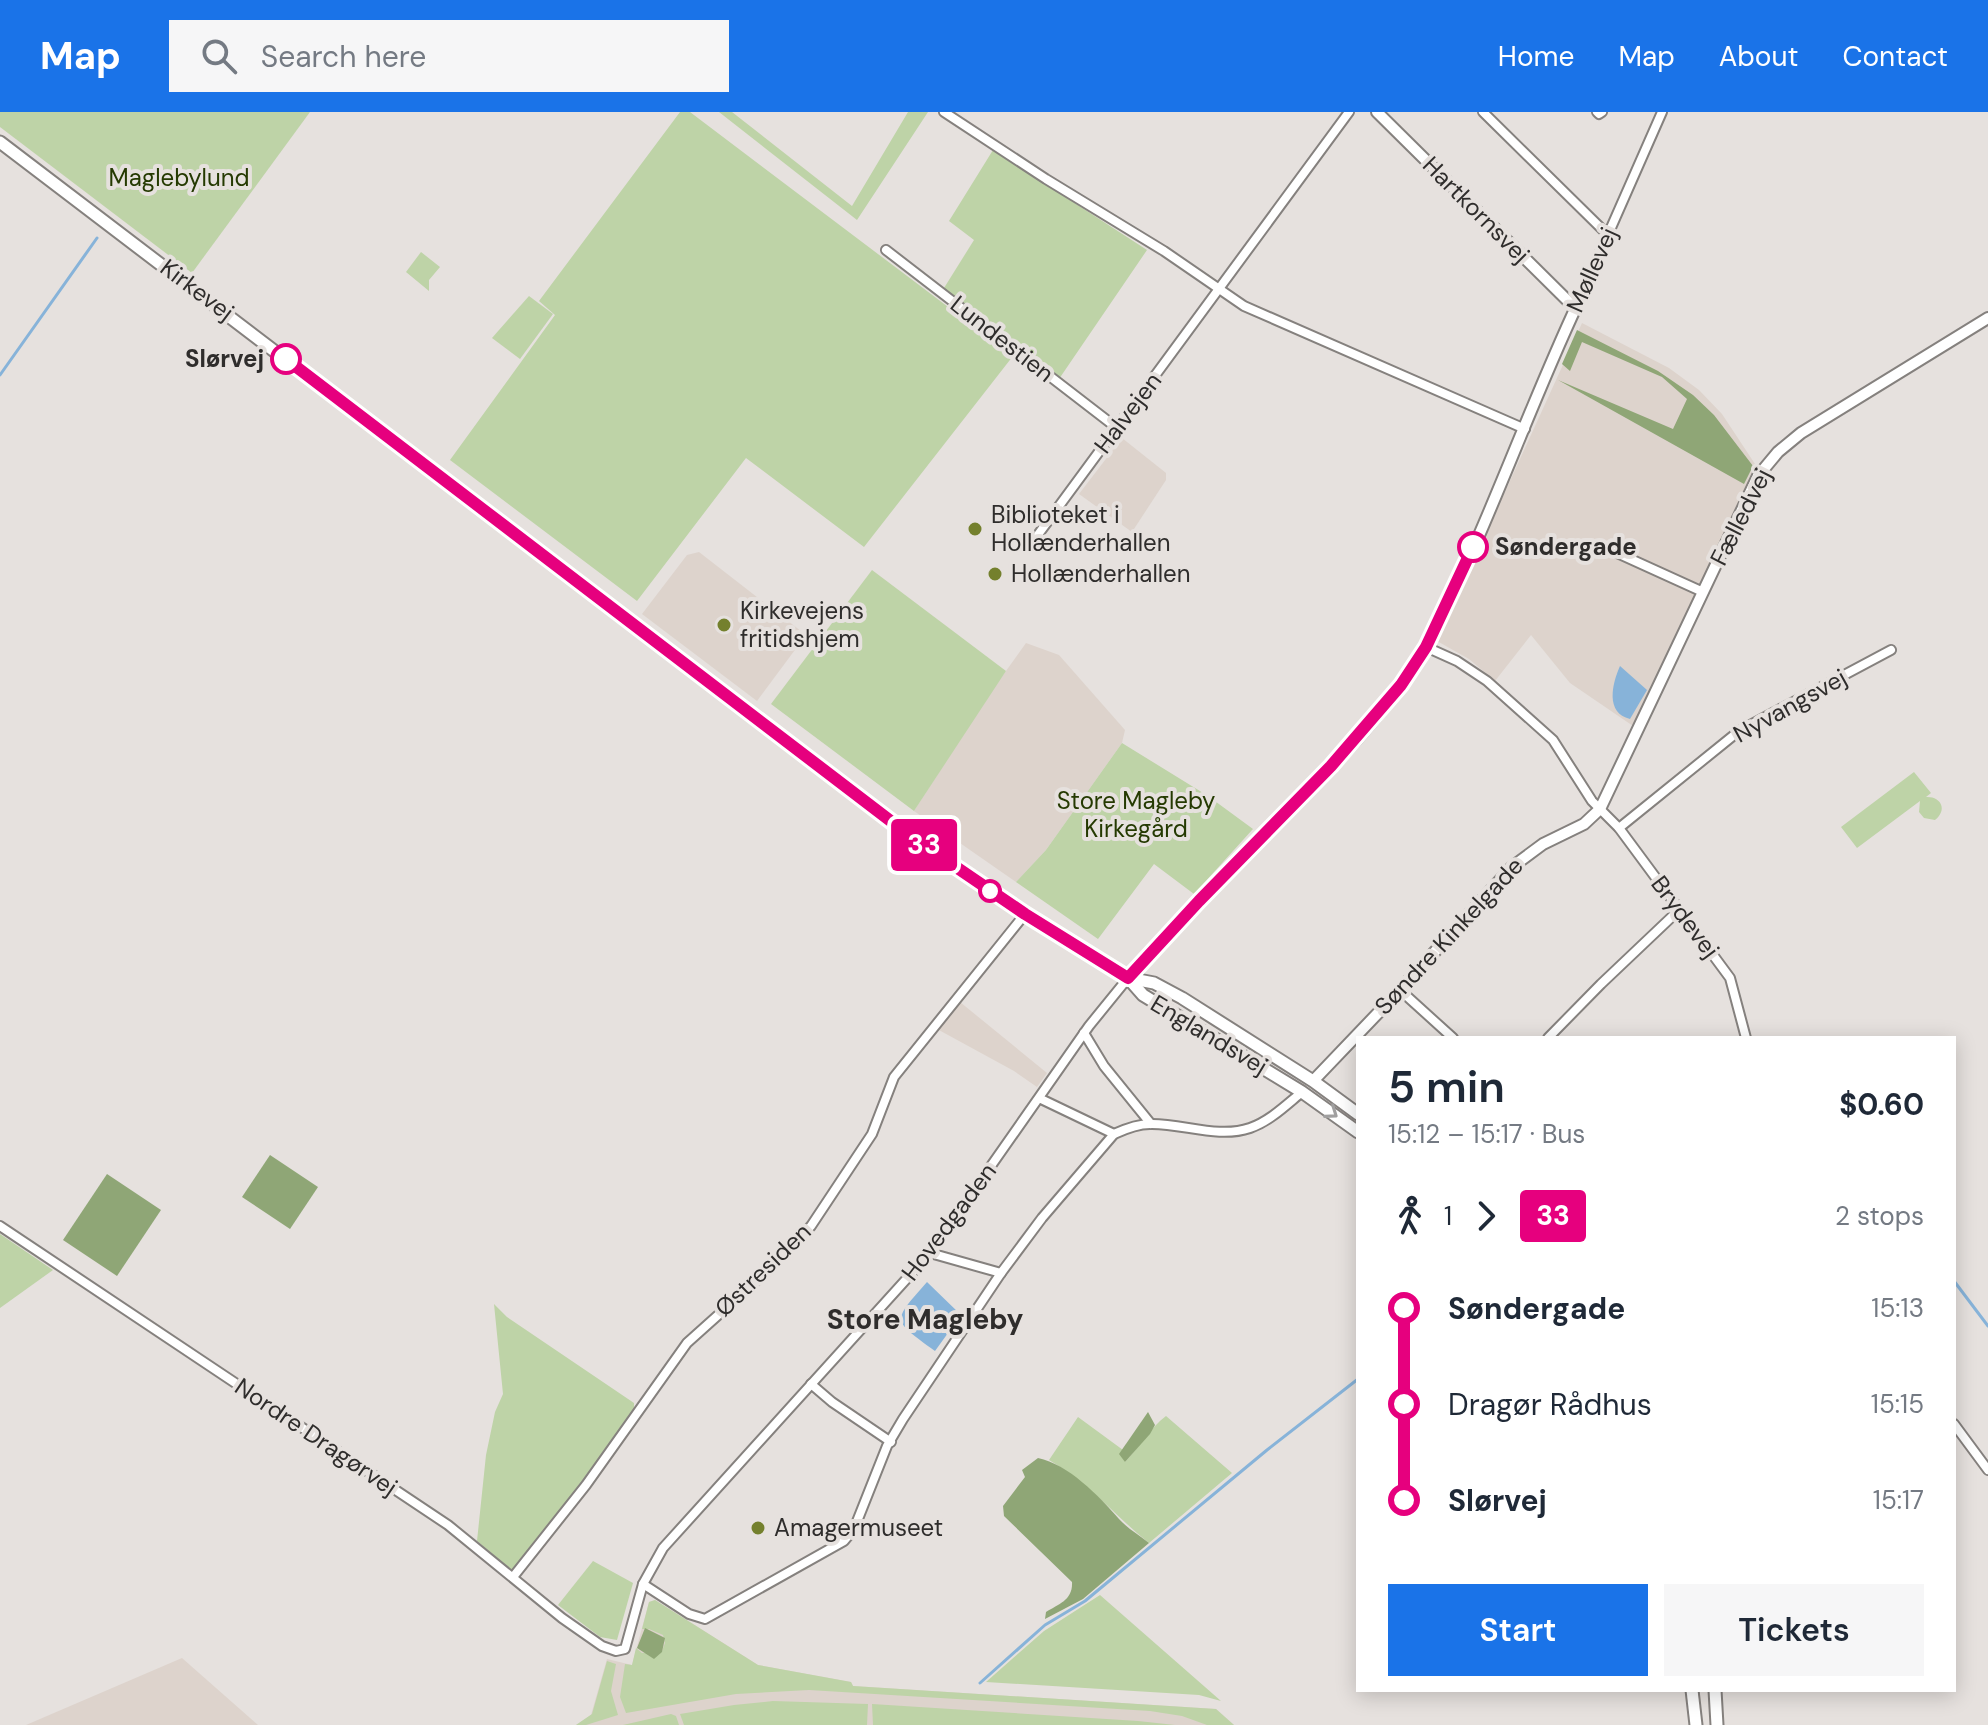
<!DOCTYPE html>
<meta charset="utf-8">
<style>
body{margin:0;font-family:"DM Sans",sans-serif;background:#f6f6f7;color:#1f2937;height:100vh;display:flex;flex-direction:column;font-size:30px;white-space:nowrap}
*{box-sizing:border-box;margin:0}
p{font-size:26px;color:#747a83}
.icon{flex:none;width:44px;height:44px;fill:none;stroke:currentColor;stroke-width:2;stroke-linecap:round;stroke-linejoin:round}
.map{position:relative;flex:1;overflow:hidden}
.side{position:absolute;left:1356px;top:924px;width:600px;height:656px;display:flex;flex-direction:column;background:#fff;border-radius:0px;box-shadow:0 4px 20px #0003}
.side>*{flex:none}
.badge{padding:0 16px;border-radius:6px;font-size:28px;line-height:52px}
.map>.badge{position:absolute;translate:-50% -50%;box-shadow:0 0 0 4px #fff}
.legs{display:flex;align-items:center;gap:12px;height:88px;padding:0 32px;font-size:26px}
.legs p{margin-inline-start:auto}
.summary{display:flex;align-items:center;justify-content:space-between;height:136px;padding:0 32px}
h1{font-size:44px;font-weight:600;line-height:60px}
.primary-button{display:flex;gap:16px;margin-top:auto;padding:16px 32px}
.primary-button a{flex:1;height:92px;border-radius:0px;background:#1a73e8;color:#fff;font-size:32px;font-weight:600;line-height:92px;text-align:center}
.primary-button a+a{background:#f6f6f7;color:#1f2937}
ul{padding:0 32px;list-style:none}
li{display:flex;align-items:center;gap:28px;height:96px;font-size:30px}
li i{display:grid;place-items:center;width:12px;height:100%;margin:0 10px;background:currentColor}
li i::after{content:'';width:20px;height:20px;margin:-10px;border:6px solid;border-radius:50%;background:#fff}
li p{margin-inline-start:auto}
li:first-child i{background:linear-gradient(#0000 50%,currentColor 0)}
li:last-child i{background:linear-gradient(currentColor 50%,#0000 0)}
header{display:flex;align-items:center;gap:48px;box-sizing:border-box;height:112px;padding:0 40px;background:#1a73e8;color:#fff}
header strong{font-size:38px}
nav{display:flex;gap:44px;margin-inline-start:auto;font-size:28px}
.search{width:560px;height:72px;background:#f6f6f7;display:flex;align-items:center;gap:20px;box-sizing:border-box;padding:0 28px;border-radius:0px;color:#747a83;font-size:30px}
.map>svg:first-child{display:block}
</style>
<header>
<strong>Map</strong>
<div class="search"><svg class="icon" aria-label="search" viewBox="0 0 24 24"><circle cx="10" cy="10" r="6"/><path d="M15 15l6 6"/></svg>Search here</div>
<nav><a>Home</a><a>Map</a><a>About</a><a>Contact</a></nav>
</header>
<div class="map">
<svg width="1988" height="1613" viewBox="0 0 1988 1613">
<rect width="100%" height="100%" fill="#e6e1de"/>
<g fill="#ddd3cc">
<polygon points="1582,211 1669,256 1699,278 1722,302 1757,355 1636,616 1570,571 1531,523 1495,569 1469,547 1437,529"/>
<polygon points="1122,326 1166,361 1166,368 1132,420 1079,382"/>
<polygon points="699,440 806,523 757,589 642,502 687,443"/>
<polygon points="1026,531 1059,543 1125,618 1122,631 1046,738 1016,770 914,699 988,584"/>
<polygon points="960,890 1047,961 1037,975 1014,959 937,917"/>
<polygon points="655,1488 758,1553 851,1570 853,1574 1216,1597 1234,1613 576,1613 591,1603 607,1547 632,1553 649,1490"/>
<polygon points="182,1546 258,1613 26,1613"/>
</g>
<g fill="#bed3a7">
<polygon points="0,0 310,0 192,161 0,15"/>
<polygon points="680,0 690,0 1013,244 864,435 746,346 637,489 450,348 555,203 539,189"/>
<polygon points="719,0 732,0 852,94 908,0 928,0 857,108"/>
<polygon points="993,38 1147,138 1059,267 944,176 974,128 949,109"/>
<polygon points="421,140 440,155 429,168 429,179 406,160"/>
<polygon points="529,184 553,202 520,247 492,226"/>
<polygon points="872,458 1006,559 914,699 771,592"/>
<polygon points="1122,631 1208,684 1253,717 1194,782 1154,752 1098,827 1016,770 1046,738"/>
<path d="M1914 660 1931 681 1926 685C1941 684 1948 698 1935 708L1924 706 1919 700 1920 689 1857 736 1841 715Z"/>
<polygon points="0,1122 53,1158 0,1196"/>
<polygon points="494,1192 507,1205 634,1291 634,1296 573,1382 514,1460 477,1429 486,1343 495,1300 503,1282"/>
<path d="M1166 1304 1232 1361 1149 1431C1115 1404 1088 1370 1049 1348L1078 1305 1123 1338 1125 1350C1139 1335 1150 1316 1166 1304Z"/>
<polygon points="593,1449 633,1471 617,1528 600,1525 558,1493"/>
<polygon points="1100,1483 1221,1589 1199,1583 986,1570 1044,1519"/>
<polygon points="655,1488 758,1553 851,1570 853,1574 1216,1597 1234,1613 1207,1613 1182,1604 1150,1599 809,1578 736,1582 626,1601 620,1585 625,1552 632,1553 636,1536 642,1541 662,1539 665,1531 663,1523 649,1517 642,1517 649,1490"/>
<polygon points="607,1549 616,1552 611,1579 618,1603 586,1613 576,1613 592,1602"/>
<polygon points="773,1589 868,1592 867,1613 684,1613 680,1602 734,1593"/>
<polygon points="872,1592 1138,1609 1175,1613 873,1613"/>
<polygon points="671,1602 676,1604 679,1613 623,1613"/>
</g>
<g fill="#8fa676">
<polygon points="1577,218 1658,259 1693,283 1714,303 1753,354 1744,372 1558,268 1673,317 1687,287 1662,265 1582,230 1570,259 1562,252"/>
<polygon points="270,1043 318,1075 290,1117 242,1085"/>
<polygon points="107,1062 161,1098 117,1164 63,1128"/>
<polygon points="1148,1300 1155,1313 1150,1322 1125,1350 1119,1342"/>
<path d="M1038 1346C1068 1352 1099 1384 1119 1407 1127 1416 1139 1423 1149 1431L1083 1487 1045 1507 1046 1500C1059 1492 1073 1488 1072 1470L1004 1404 1003 1394 1025 1365 1022 1358Z"/>
<polygon points="645,1516 665,1526 662,1540 654,1547 637,1536"/>
</g>
<g fill="#87b3d9">
<path d="M1620 554 1647 578 1630 607C1605 601 1612 572 1620 554Z"/>
<path d="M927 1170 961 1203 935 1239C892 1207 891 1211 927 1170Z"/>
</g>
<g fill="none" stroke-linecap="round" stroke-linejoin="round">
<g stroke="#87b3d9" stroke-width="3">
<polyline points="0,263 97,126"/>
<polyline points="1954,1169 1988,1214"/>
<polyline points="980,1571 1045,1513 1085,1489 1267,1338 1358,1267"/>
</g>
<g stroke="#85817e" stroke-width="12">
<g id="minor">
<polyline points="944,0 1046,67 1164,139 1244,194 1525,317"/>
<polyline points="1483,0 1608,123"/>
<polyline points="1597,0 1599,2 1602,0"/>
<polyline points="886,138 1117,316"/>
<polyline points="1577,193 1662,0"/>
<polyline points="1037,424 1349,0"/>
<polyline points="1615,440 1703,480"/>
<polyline points="1426,535 1457,549 1487,569 1553,628 1592,689 1619,716 1730,866 1746,926"/>
<polyline points="1619,716 1739,619 1891,538"/>
<polyline points="1400,878 1453,926"/>
<polyline points="1084,921 1104,954 1151,1012"/>
<polyline points="1548,926 1601,872 1679,798"/>
<polyline points="1041,987 1114,1022"/>
<polyline points="0,1114 448,1413 562,1506 602,1534 616,1539 625,1537 643,1472 663,1436 930,1141 1089,914 1128,866"/>
<polyline points="930,1141 1001,1161"/>
<polyline points="811,1272 832,1290 891,1330"/>
<polyline points="1954,1312 1988,1358"/>
<polyline points="513,1465 586,1373 687,1231 774,1153 811,1114 872,1022 894,965 1025,802"/>
<path d="M643 1472 689 1502 705 1507 844 1429 854 1417 887 1334 903 1307 1001 1161 1042 1106 1114 1022C1125 1017 1137 1012 1150 1012 1182 1011 1218 1027 1250 1016 1270 1009 1286 993 1302 980"/>
</g>
</g>
<g stroke="#85817e" stroke-width="14">
<g id="tertiary">
<path d="M1128 866C1213 764 1321 680 1401 573 1433 529 1455 477 1477 428 1511 350 1541 270 1577 193L1569 190 1377 0"/>
<polyline points="1313,969 1400,878 1512,755 1543,732 1584,712 1600,697 1758,364 1778,340 1801,321 1988,206"/>
</g>
</g>
<g stroke="#85817e" stroke-width="15">
<g id="secondary">
<polyline points="0,30 909,723 1025,802 1128,866 1143,883 1302,980 1358,1020"/>
<polyline points="1128,866 1154,871 1182,886 1313,969 1358,1002"/>
<polyline points="1692,1578 1696,1613"/>
<polyline points="1715,1578 1717,1613"/>
</g>
</g>
<use href="#minor" stroke="#fff" stroke-width="8"/>
<use href="#tertiary" stroke="#fff" stroke-width="10"/>
<use href="#secondary" stroke="#fff" stroke-width="11"/>
</g>
<defs><path id="oneway-chevron" d="M-2-3.5L2.5 0L-2 3.5" fill="none" stroke-width="1.6" stroke-linecap="round" stroke-linejoin="round" transform="scale(2)"/></defs>
<use stroke="#a1a0a0" href="#oneway-chevron" transform="translate(1332 1001) rotate(35)"/>
<g fill="none" stroke-linecap="round" stroke-linejoin="round">
<g stroke="#fff" stroke-width="18">
<polyline id="line-1" points="286,247 909,723 1025,802 1128,866 1199,789 1331,654 1401,573 1426,535 1473,435"/>
</g>
<use href="#line-1" stroke="#e6007e" stroke-width="12"/>
</g>
<g fill="#fff" stroke="#e6007e" stroke-width="4">
<circle cx="286" cy="247" r="14"/>
<circle cx="1473" cy="435" r="14"/>
<circle cx="990" cy="779" r="10"/>
</g>
<g fill="#74802d" stroke="#e6e1de" stroke-width="3">
<circle cx="975" cy="417" r="8"/>
<circle cx="995" cy="462" r="8"/>
<circle cx="724" cy="513" r="8"/>
<circle cx="758" cy="1416" r="8"/>
</g>
<g text-anchor="middle" stroke-width="8" stroke-linejoin="round" paint-order="stroke">
<g font-size="24" fill="#253a02" stroke="#e6e1de">
<text x="179" y="74">Maglebylund</text>
<text x="1136" y="697">Store Magleby<tspan x="1136" dy="28">Kirkegård</tspan></text>
</g>
<g font-size="24" fill="#2f2d2c" stroke="#e6e1de">
<text transform="translate(1476 98) rotate(45)" y="8">Hartkornsvej</text>
<text transform="translate(1592 158) rotate(-66)" y="8">Møllevej</text>
<text transform="translate(197 178) rotate(37)" y="8">Kirkevej</text>
<text transform="translate(1002 227) rotate(38)" y="8">Lundestien</text>
<text transform="translate(1128 301) rotate(-53)" y="8">Halvejen</text>
<text transform="translate(1741 405) rotate(-63)" y="8">Fælledvej</text>
<text transform="translate(1790 594) rotate(-29)" y="8">Nyvangsvej</text>
<text transform="translate(1685 805) rotate(53)" y="8">Brydevej</text>
<text transform="translate(1449 824) rotate(-47)" y="8">Søndre Kinkelgade</text>
<text transform="translate(1209 923) rotate(31)" y="8">Englandsvej</text>
<text transform="translate(949 1110) rotate(-53)" y="8">Hovedgaden</text>
<text transform="translate(763 1158) rotate(-44)" y="8">Østresiden</text>
<text transform="translate(316 1325) rotate(34)" y="8">Nordre Dragørvej</text>
</g>
<g font-size="24" font-weight="bold" fill="#2f2d2c" stroke="#e6e1de" text-anchor="end">
<text x="264" y="255">Slørvej</text>
<text x="1495" y="443" text-anchor="start">Søndergade</text>
</g>
<g font-size="24" fill="#2f2d2c" stroke="#e6e1de" text-anchor="start">
<text x="991" y="411">Biblioteket i<tspan x="991" dy="28">Hollænderhallen</tspan></text>
<text x="1011" y="470">Hollænderhallen</text>
<text x="740" y="507">Kirkevejens<tspan x="740" dy="28">fritidshjem</tspan></text>
<text x="774" y="1424">Amagermuseet</text>
</g>
<g font-size="28" font-weight="bold" fill="#2f2d2c" stroke="#e6e1de">
<text x="925" y="1217">Store Magleby</text>
</g>
</g>
</svg>
<b class="badge" style="left:924px;top:733px;background:#e6007e;color:#fff">33</b>
<section class="side">
<div class="summary"><div><h1>5 min</h1><p>15:12 – 15:17 · Bus</p></div><b>$0.60</b></div>
<div class="legs"><svg class="icon" aria-label="walk" viewBox="0 0 24 24"><circle cx="13" cy="4" r="2"/><path d="M13 8l-2 6 4 7M11 14l-3 7M7 12l3-4h3l4 4"/></svg>1<svg class="icon" aria-label="forward" viewBox="0 0 24 24"><path d="M9 5l7 7-7 7"/></svg><b class="badge" style="background:#e6007e;color:#fff">33</b><p>2 stops</p></div>
<ul>
<li><i style="color:#e6007e"></i><b>Søndergade</b><p>15:13</p></li>
<li><i style="color:#e6007e"></i><span>Dragør Rådhus</span><p>15:15</p></li>
<li><i style="color:#e6007e"></i><b>Slørvej</b><p>15:17</p></li>
</ul>
<div class="primary-button"><a>Start</a><a>Tickets</a></div>
</section>
</div>
